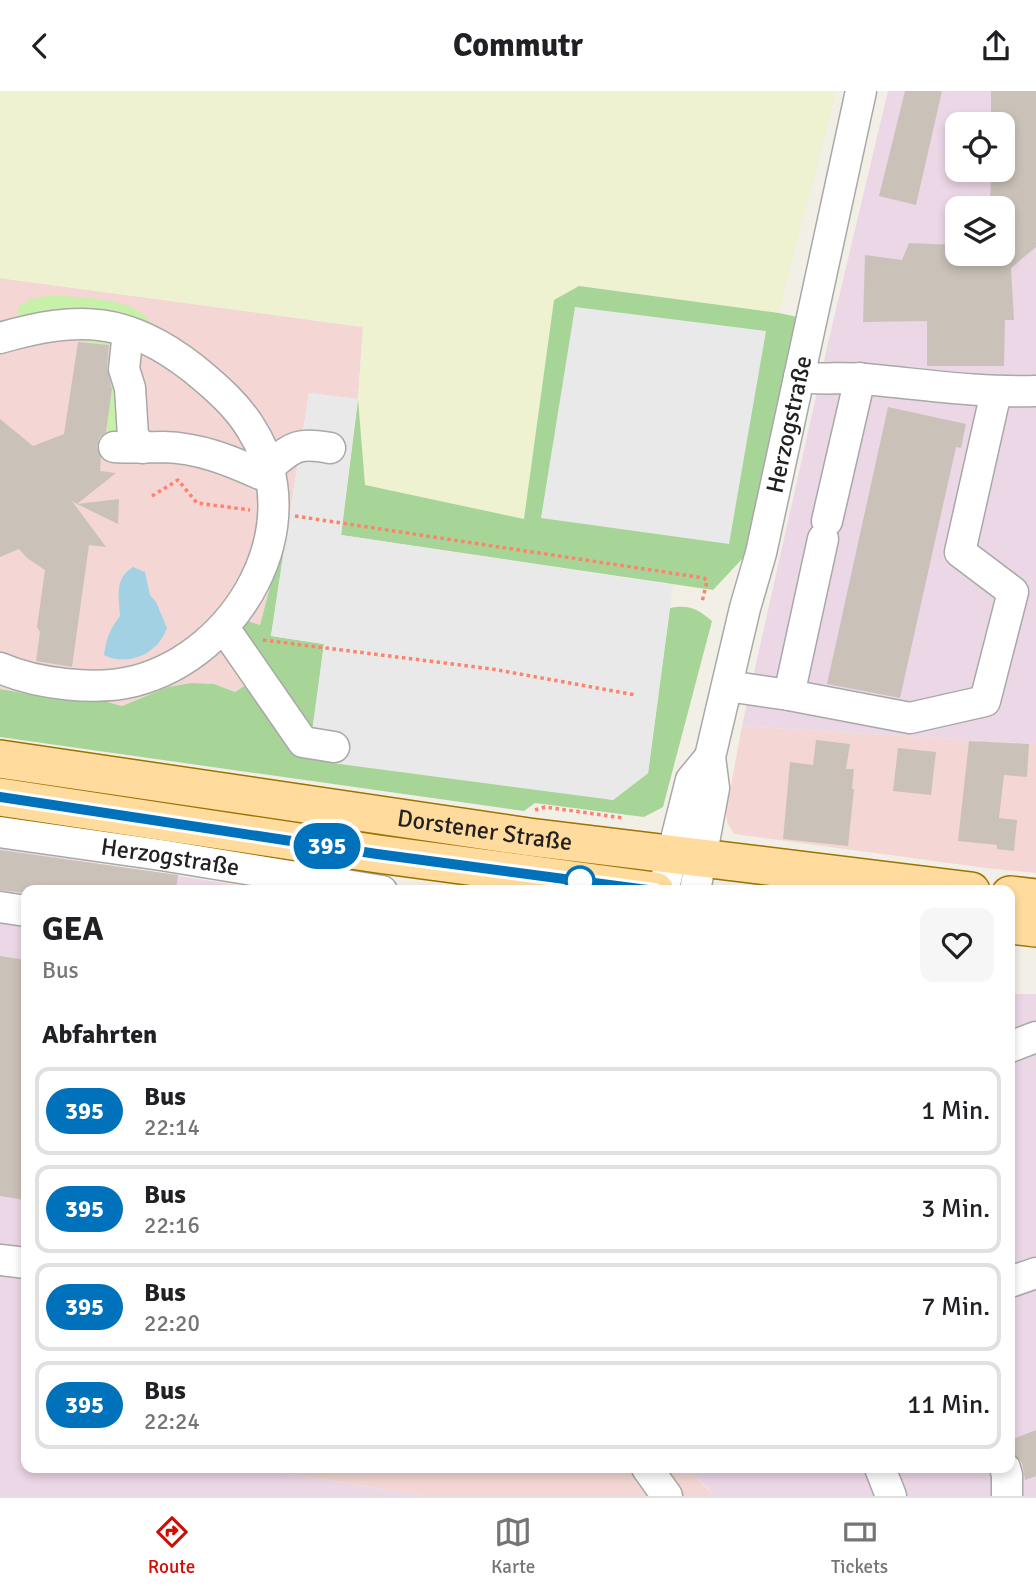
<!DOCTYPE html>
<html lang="de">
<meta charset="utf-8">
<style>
body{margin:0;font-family:Signika,sans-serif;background:#f6f6f6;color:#202124;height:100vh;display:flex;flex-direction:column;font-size:26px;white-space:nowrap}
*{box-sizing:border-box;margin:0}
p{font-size:23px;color:#757577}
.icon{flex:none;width:38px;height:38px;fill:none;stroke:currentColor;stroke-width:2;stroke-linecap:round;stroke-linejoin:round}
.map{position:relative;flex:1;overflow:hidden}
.drawer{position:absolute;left:21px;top:794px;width:994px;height:588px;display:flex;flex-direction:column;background:#fff;border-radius:14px;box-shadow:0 4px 10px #0003}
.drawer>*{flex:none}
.badge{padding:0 14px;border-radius:23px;font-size:24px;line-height:46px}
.buttons{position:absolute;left:945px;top:21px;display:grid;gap:14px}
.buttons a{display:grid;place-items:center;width:70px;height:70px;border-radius:14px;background:#fff;box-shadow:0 4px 10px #0003;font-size:35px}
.map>.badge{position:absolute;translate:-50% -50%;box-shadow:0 0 0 4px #fff}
h2{padding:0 21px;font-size:26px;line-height:63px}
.round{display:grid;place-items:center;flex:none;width:74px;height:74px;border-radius:14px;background:#f6f6f6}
.headline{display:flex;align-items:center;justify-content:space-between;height:119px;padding:0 21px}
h1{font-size:33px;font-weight:800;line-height:52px}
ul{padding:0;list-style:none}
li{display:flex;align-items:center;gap:21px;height:88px;margin:0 14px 10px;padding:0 7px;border:4px solid #e0e0e0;border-radius:14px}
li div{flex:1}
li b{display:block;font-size:26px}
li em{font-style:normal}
li .badge{min-width:77px;font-weight:700;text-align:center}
header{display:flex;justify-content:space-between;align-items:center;height:91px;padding:0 21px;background:#fff;font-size:32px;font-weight:800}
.tab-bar{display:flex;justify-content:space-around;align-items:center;height:98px;border-top:2px solid #e0e0e0;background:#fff;font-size:19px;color:#757577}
.tab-bar a{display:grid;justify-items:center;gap:4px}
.tab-bar .on{color:#d10c00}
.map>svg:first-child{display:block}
</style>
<header><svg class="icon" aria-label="back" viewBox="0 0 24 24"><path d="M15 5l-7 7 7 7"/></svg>Commutr<svg class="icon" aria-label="share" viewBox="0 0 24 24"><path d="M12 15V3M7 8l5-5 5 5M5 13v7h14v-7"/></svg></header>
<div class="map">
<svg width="1036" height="1405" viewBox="0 0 1036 1405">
<rect width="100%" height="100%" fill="#f2efe6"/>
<g fill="#f4d7d4">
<polygon points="0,187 363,236 358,308 309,302 284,458 279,462 260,534 262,584 235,601 214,593 191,592 168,596 122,615 85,605 46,606 0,598"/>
<polygon points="742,635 1036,653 1036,782 986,777 734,743 727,731 726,722"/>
<polygon points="224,792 274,800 223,800"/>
<polygon points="251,1377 686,1377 711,1401 710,1405 425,1405"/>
</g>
<g fill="#ecd7e7" fill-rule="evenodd">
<path d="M888 0H1036V653L742 635 828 252ZM957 33H1003V79H957ZM957 117H1003V163H957Z"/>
<polygon points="0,757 224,792 223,800 26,800 26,1377 251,1377 425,1405 0,1405"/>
<polygon points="1010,903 1036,903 1036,1405 710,1405 711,1400 686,1377 1010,1377"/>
</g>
<polygon fill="#eef2d0" points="0,0 836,0 779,222 579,195 554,209 524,428 364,394 358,308 363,236 0,187"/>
<path fill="#c7f0a8" d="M55 204C86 208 137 205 154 236L131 234 128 347H105L113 290 109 286 114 255 83 251 77 241 19 232 18 216 32 208Z"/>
<g fill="#a6d597">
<polygon points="579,195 779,222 802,227 760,410 743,467 713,499 341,444 358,308 365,394 524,428 554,209"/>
<path d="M284 458 271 545 324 553 311 649 613 709 648 682 670 517C689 513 698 518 712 530L663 716 644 726 535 712 524 720 0 646V598L46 606 85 605 122 615 168 596 191 592 214 593 235 601 261 584 234 549 244 529 260 534 279 462Z"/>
</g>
<g fill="#e9e9e9">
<polygon points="575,216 766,240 729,453 541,427"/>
<polygon points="309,302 358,308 341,444 673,494 648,682 613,709 332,672 311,649 324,553 271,545"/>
</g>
<path fill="#a2d1e4" d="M133 476 145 481 150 504 156 511 167 537C158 563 128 576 104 564 106 548 110 538 120 525 119 506 114 488 133 476Z"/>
<g fill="#cac2b9">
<polygon points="905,0 942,0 916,114 879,105"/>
<polygon points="991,0 1036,0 1036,156 1011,177 1014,229 1005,229 1004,275 927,275 927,230 863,231 865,164 902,169 909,152 957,154 957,163 1003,163 1003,117 990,117 991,79 1003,79 1003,33 991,33"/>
<polygon points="78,251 109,254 107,277 112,298 106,341 99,347 97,356 101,367 100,380 116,382 77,413 72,410 106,456 89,454 72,576 36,570 40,541 37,536 45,479 27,467 19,458 0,466 0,328 33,355 64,343"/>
<polygon points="888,316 966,333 961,357 956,356 900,607 827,593"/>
<polygon points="119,408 118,433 77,413"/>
<polygon points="816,649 850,653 846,678 854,678 852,698 854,698 848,755 783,748 790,671 813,674"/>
<polygon points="969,650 1029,653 1027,686 1004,684 999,727 1017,729 1014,760 997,758 997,754 958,750"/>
<polygon points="898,657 936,661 931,704 893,700"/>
<polygon points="0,759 178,784 176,800 26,800 26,802 0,799"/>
<polygon points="0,865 26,869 26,1109 0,1105"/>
<polygon points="1036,1339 1036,1385 1025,1389 1022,1372 1013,1362 1010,1349"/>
</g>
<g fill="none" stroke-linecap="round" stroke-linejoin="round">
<g stroke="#a8a8a8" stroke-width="33">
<g id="minor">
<polyline points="128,241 124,278 130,297 133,345 143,357"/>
<path d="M0 247C79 224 128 226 194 278 216 296 238 315 252 339 312 435 238 563 135 590 96 600 37 593 0 577"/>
<path d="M799 286C821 289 842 286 864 288 921 293 978 302 1036 300"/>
<path d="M114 356C131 357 147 356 164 356 199 357 229 369 260 383 290 361 290 349 330 357"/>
<polyline points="827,430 860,287"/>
<polyline points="222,538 229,544 303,651 334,656"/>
<polyline points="727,595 789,604 910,627 985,610 1013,501 960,461 996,301"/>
<polyline points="789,604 823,448"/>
<path id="s1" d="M0 741 161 764 382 800"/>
<polyline points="663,800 691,689 710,666"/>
<path id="s2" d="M695 800 714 697 710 666 745 517 761 462 861 0"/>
<polyline points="0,816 26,820"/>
<polyline points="1010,956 1036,946"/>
<polyline points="0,1169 26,1172"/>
<polyline points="1010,1191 1036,1182"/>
<polyline points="647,1377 667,1405"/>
<polyline points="880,1377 891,1405"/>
<polyline points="1005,1377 1007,1384 1007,1405"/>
</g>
</g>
<g stroke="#9d7200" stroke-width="40">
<g id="major">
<path id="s3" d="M0 668 529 746 971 800"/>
<polyline points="0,706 378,763 655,800"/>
<polyline points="1010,804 1036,807"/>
<polyline points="1010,834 1036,837"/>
</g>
</g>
<g stroke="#ff826a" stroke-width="3.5" stroke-dasharray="3.5 3.5" stroke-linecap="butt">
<polyline points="152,405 178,389 197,412 250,419"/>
<polyline points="295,425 704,487 707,490 702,511"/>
<polyline points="263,549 492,578 636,604"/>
<polyline points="535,719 545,716 624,727"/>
</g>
<use href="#minor" stroke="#fff" stroke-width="30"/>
<use href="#major" stroke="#ffdb9e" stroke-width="37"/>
</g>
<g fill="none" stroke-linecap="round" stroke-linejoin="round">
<g stroke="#fff" stroke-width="16">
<polyline id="line" points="0,706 377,763 655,800"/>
</g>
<use href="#line" stroke="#0072bc" stroke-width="10"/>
</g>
<circle fill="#fff" stroke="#0072bc" stroke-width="3.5" cx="580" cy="790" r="14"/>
<g text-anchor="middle" stroke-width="7" stroke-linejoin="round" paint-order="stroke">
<g font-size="24" fill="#212121" stroke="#fff">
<text dy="8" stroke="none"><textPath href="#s2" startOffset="478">Herzogstraße</textPath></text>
<text dy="8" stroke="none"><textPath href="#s3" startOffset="490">Dorstener Straße</textPath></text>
<text dy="8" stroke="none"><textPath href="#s1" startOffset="172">Herzogstraße</textPath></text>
</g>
</g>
</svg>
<div class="buttons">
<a><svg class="icon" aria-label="locate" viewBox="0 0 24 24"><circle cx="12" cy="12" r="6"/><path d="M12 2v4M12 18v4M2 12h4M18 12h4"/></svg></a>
<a><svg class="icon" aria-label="layers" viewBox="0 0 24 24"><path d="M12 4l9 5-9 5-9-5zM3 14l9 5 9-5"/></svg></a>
</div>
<b class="badge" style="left:327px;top:755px;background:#0072bc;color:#fff">395</b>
<section class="drawer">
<div class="headline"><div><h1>GEA</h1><p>Bus</p></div><a class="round"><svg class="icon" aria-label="heart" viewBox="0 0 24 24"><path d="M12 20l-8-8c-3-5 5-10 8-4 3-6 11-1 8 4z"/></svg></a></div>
<h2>Abfahrten</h2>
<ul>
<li><span class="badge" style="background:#0072bc;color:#fff">395</span><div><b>Bus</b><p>22:14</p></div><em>1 Min.</em></li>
<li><span class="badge" style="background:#0072bc;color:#fff">395</span><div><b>Bus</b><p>22:16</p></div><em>3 Min.</em></li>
<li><span class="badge" style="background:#0072bc;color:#fff">395</span><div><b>Bus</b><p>22:20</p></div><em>7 Min.</em></li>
<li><span class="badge" style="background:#0072bc;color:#fff">395</span><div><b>Bus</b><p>22:24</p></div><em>11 Min.</em></li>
</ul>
</section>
</div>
<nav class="tab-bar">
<a class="on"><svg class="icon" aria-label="directions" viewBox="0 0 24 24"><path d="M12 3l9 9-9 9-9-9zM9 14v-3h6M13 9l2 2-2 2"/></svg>Route</a>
<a><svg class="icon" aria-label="map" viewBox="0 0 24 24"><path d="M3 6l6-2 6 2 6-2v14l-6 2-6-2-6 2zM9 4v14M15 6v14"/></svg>Karte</a>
<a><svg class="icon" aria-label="tickets" viewBox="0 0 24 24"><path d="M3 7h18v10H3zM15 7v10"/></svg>Tickets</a>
</nav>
